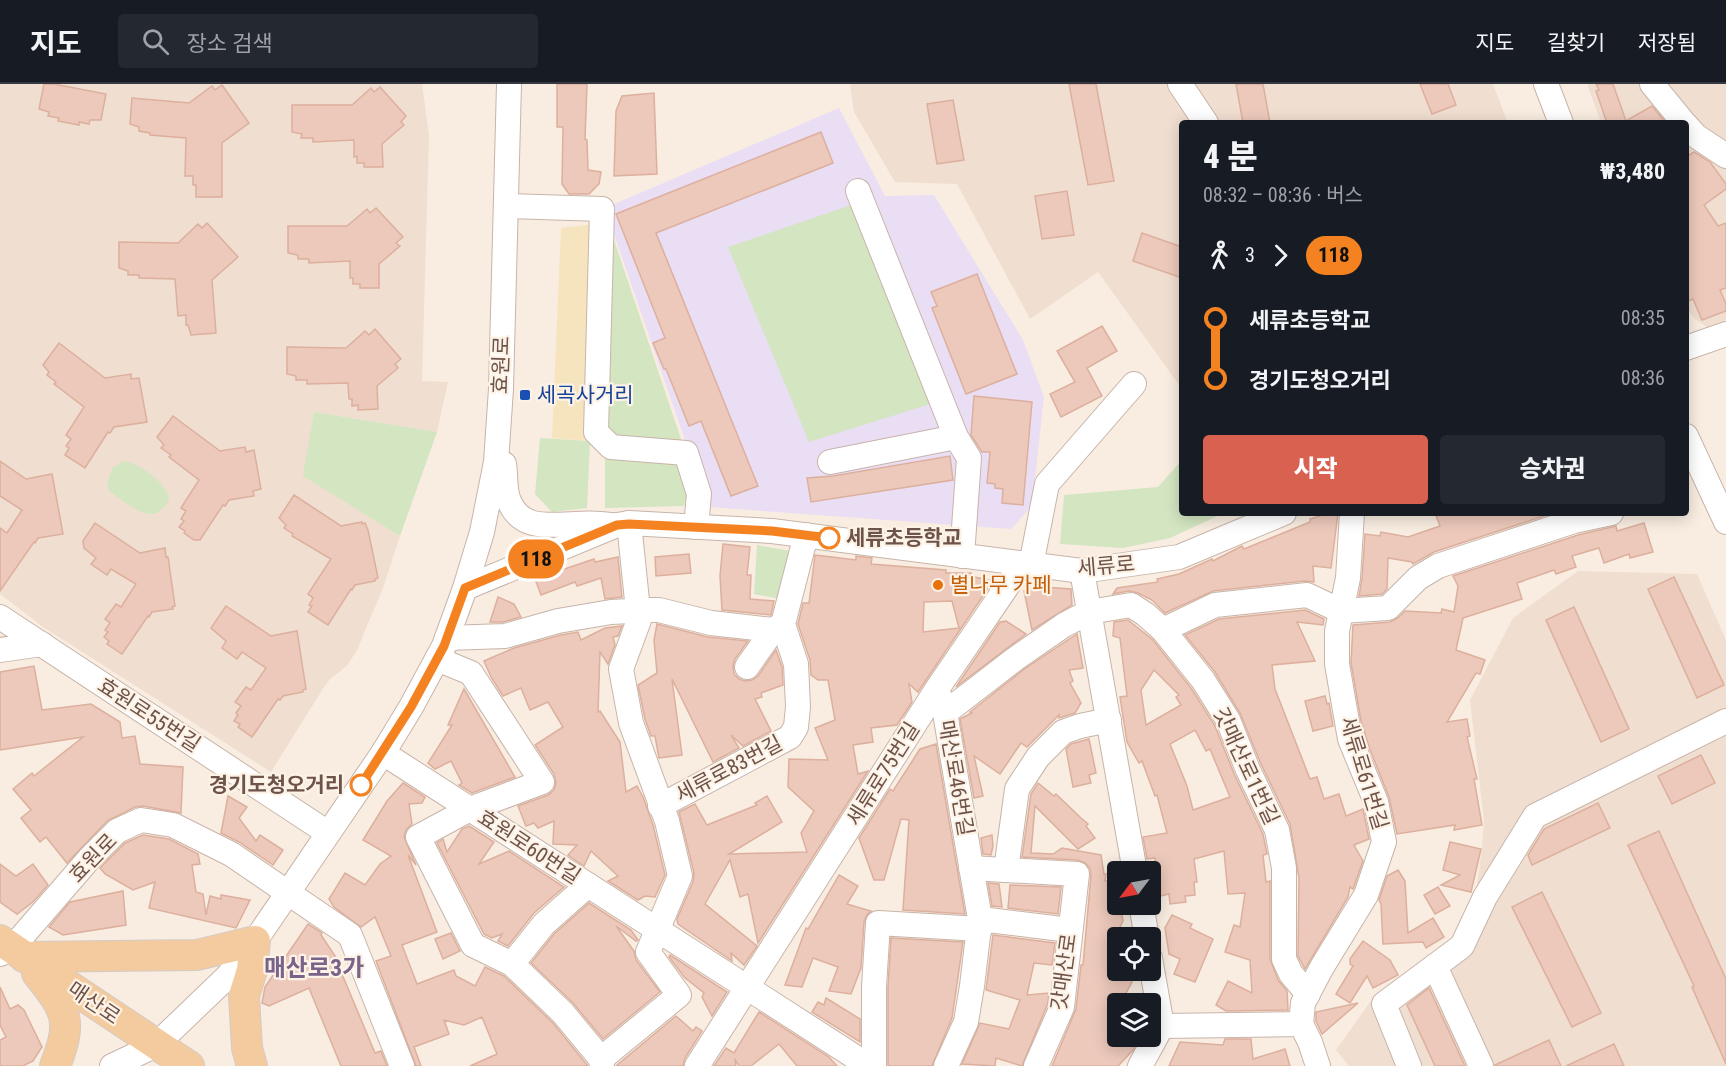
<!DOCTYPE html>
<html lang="ko">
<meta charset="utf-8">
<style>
body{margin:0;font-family:"Roboto Condensed","Noto Sans KR",sans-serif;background:#242831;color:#f1f3f6;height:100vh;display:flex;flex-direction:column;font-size:22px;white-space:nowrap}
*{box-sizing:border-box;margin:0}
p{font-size:20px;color:#9ea1a6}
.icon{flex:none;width:33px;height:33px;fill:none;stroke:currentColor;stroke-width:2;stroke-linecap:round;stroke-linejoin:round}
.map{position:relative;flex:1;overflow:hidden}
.details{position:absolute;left:1179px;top:36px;width:510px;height:396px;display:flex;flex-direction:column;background:#171b24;border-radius:6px;box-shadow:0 3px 15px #0003}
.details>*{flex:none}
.badge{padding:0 12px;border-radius:20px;font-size:21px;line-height:39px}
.needle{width:39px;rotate:238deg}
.fabs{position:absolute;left:1107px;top:777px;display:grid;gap:12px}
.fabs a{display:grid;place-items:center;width:54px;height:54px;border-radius:6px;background:#171b24;box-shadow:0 3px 15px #0003;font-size:30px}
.map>.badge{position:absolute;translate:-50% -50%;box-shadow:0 0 0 3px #fff}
.legs{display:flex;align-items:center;gap:9px;height:66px;padding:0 24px;font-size:20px}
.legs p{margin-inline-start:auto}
.summary{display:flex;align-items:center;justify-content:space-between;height:102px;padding:0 24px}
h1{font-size:33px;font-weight:800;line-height:45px}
.primary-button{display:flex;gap:12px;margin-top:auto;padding:12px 24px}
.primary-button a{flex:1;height:69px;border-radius:6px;background:#d96150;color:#fff;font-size:24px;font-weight:800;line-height:69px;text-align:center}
.primary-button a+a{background:#242831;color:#f1f3f6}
ul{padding:0 24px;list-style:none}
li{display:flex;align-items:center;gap:21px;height:60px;font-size:22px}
li i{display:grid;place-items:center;width:9px;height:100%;margin:0 8px;background:currentColor}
li i::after{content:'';width:15px;height:15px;margin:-8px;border:4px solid;border-radius:50%;background:#171b24}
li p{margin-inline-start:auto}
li:first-child i{background:linear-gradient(#0000 50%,currentColor 0)}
li:last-child i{background:linear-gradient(currentColor 50%,#0000 0)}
header{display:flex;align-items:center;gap:36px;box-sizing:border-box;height:84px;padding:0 30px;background:#171b24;border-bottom:2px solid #363941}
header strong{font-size:28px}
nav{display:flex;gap:33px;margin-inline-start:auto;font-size:21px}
.search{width:420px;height:54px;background:#242831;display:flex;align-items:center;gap:15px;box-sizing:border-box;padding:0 21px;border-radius:6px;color:#9ea1a6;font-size:22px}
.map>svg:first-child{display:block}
</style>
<header>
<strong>지도</strong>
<div class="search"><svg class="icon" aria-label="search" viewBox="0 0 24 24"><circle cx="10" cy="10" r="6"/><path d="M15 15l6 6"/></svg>장소 검색</div>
<nav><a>지도</a><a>길찾기</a><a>저장됨</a></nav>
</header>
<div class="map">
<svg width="1726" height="982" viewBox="0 0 1726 982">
<rect width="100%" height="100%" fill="#f9ede1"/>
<g fill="#f0ded0">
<polygon points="0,0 422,0 429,51 422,297 448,298 437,348 314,328 304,392 400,452 383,504 357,566 347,582 331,594 324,603 271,688 43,543 0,510"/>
<polygon points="850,0 1493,0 1508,39 1182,39 1182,305 1098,188 1030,235 957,100 895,98 854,28"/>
<polygon points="1587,0 1726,0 1726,236 1707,243 1695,235 1686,224 1686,39 1601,39"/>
<polygon points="1578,487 1697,490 1726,556 1726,982 1349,982 1336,966 1375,911 1429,882 1473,831 1482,764 1484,737 1470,616 1513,534"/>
</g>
<polygon fill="#eadef5" points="839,24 885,112 934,111 1023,256 1044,313 1032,422 1011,445 708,423 605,124"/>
<g fill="#d3e5c1">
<polygon points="857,119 937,318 809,358 728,163"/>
<polygon points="608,138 682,358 618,356 606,341"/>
<polygon points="314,328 437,348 400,452 303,392"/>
<polygon points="540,354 590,357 587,424 552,428 535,410"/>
<polygon points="605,372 678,377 690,402 684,422 605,424"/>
<polygon points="1182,376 1182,429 1224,429 1170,454 1123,464 1060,460 1064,411 1158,403"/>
<path d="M124 377C140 380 166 398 169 415 153 447 131 421 109 407L107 399 113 383Z"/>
<polygon points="757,461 790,467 780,515 754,510"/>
</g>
<polygon fill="#f6e4be" points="594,140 590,357 552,354 561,144"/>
<g fill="#ecc9bb" stroke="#ddaf9d" stroke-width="1.5" fill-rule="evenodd">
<polygon points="44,0 54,0 106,10 101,36 90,36 89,40 79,38 79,41 58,37 59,34 48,32 49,28 39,25"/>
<polygon points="557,0 587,0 585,55 587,56 588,86 601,88 599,100 589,110 569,110 562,100 563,43 557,43"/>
<polygon points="1069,0 1096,0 1114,97 1088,101"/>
<polygon points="1236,0 1263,0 1270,39 1243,39"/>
<polygon points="1420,0 1448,0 1456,21 1432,30"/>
<polygon points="1596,0 1613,0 1626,37 1652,22 1666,39 1607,39 1596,7 1599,6"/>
<polygon points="222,1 249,39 222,59 222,113 196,113 196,101 193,101 193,92 185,92 186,54 150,51 150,49 139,47 139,43 130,40 132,14 189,19 212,2 215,6"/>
<polygon points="380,3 406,32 401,38 404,41 382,60 383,83 364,83 364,79 357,79 357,72 354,73 354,56 313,58 313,54 301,54 302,50 292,48 292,21 352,21 371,4 374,8"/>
<polygon points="654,9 657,90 614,92 616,27 622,12"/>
<polygon points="953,16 964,76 937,80 927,20"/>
<polygon points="821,48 833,79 656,149 758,402 731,412 701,337 689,342 666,285 664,285 653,259 665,254 616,130"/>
<polygon points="1694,68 1710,78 1726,100 1726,105 1704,121 1718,142 1726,139 1726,204 1720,206 1726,220 1726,227 1702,236 1693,215 1686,218 1686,73"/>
<polygon points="1067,107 1074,151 1042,155 1035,112"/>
<polygon points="376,124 403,153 396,159 400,162 379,180 379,204 360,204 360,200 353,200 353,194 350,194 350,177 309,179 309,175 298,175 298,171 288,169 288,142 347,142 367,125 370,129"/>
<polygon points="207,139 238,173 212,196 216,249 191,251 188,241 186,241 186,231 178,232 175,195 139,194 139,191 128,191 128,187 119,184 119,158 178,159 198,140 202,144"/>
<polygon points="1142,149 1182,163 1182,194 1133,177"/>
<polygon points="977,190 1017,290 966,310 932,224 937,222 931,208"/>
<polygon points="1102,242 1117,267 1087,284 1102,312 1061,333 1050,310 1075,298 1057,267"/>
<polygon points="375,245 401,275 395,280 398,284 377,302 378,325 358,326 358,321 352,322 352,315 349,315 348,299 307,300 307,296 296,296 296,292 287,290 287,263 346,264 365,247 369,251"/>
<polygon points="59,259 105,294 131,290 131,295 139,294 147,338 114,343 110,349 108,348 85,384 65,371 69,364 66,362 71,355 66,351 84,323 54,300 56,298 47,291 49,288 43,281"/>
<polygon points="974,312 1032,318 1023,421 1002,419 1003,405 995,404 995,400 987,399 990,368 982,368 971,351"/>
<polygon points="173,332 220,367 245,363 246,368 254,366 261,405 253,407 254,412 229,416 225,422 223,421 200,456 194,456 184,449 185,447 179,443 184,437 181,435 186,427 181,424 199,396 169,373 171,371 161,364 164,361 157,353"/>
<polygon points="950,372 953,396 811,418 807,394 833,392"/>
<polygon points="0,377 26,395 52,390 63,450 38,454 35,459 34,458 0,507 0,444 7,449 22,426 0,412"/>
<polygon points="294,411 341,442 362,438 362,440 365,439 368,446 378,494 375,495 375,497 355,501 352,506 351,505 328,541 308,528 312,522 309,521 313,514 308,510 331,475 292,452 293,450 284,444 286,441 279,434"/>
<polygon points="1329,429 1338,429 1331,484 1313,482 1314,498 1305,497 1213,507 1165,529 1152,516 1138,509 1129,507 1113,510 1117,504 1158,498 1157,495 1179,490 1212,475 1213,477 1242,462 1244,465 1310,438 1310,435"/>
<polygon points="1435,429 1553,429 1434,468 1413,480 1412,478 1388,474 1387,505 1382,510 1359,512 1362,495 1365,450 1380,452 1381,448 1408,453 1440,442"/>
<polygon points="95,439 140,469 165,464 166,473 168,473 175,522 172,523 173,525 152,528 149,533 148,532 122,570 107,560 109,557 104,553 108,548 105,546 110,539 105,535 116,520 121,523 136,500 111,485 107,491 91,480 96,474 84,464 83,457"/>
<polygon points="1644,439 1653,468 1630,474 1629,470 1604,479 1599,464 1572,472 1576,483 1556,490 1554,486 1517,499 1522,515 1463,534 1456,566 1485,576 1480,590 1476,589 1447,638 1467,635 1470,652 1467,653 1477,695 1474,695 1482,741 1454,746 1455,741 1397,750 1389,713 1369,663 1361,637 1351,579 1353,541 1390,538 1398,534 1405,527 1441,529 1442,525 1454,528 1458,502 1453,492 1578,451 1616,442 1617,447"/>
<polygon points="723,460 750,463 747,491 751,491 750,515 774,517 771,531 722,526 720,492"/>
<polygon points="689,470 691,489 656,492 655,473"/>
<path d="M815 471 856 476V472L872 474 871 480 946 486V489H971L970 492 993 497 918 608 909 600 912 618 897 641 871 644 873 658 853 661 858 690 868 687 758 859 748 810 740 813 730 776 705 820 757 862 744 881 731 869 732 877 678 840 677 835 693 798 694 789 679 728 695 720 707 741 757 721 755 719 767 712 782 738 729 770 807 768 801 749 814 727 788 703 789 675 828 676 815 644 835 636 828 596H818L811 591 810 576 798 540 803 519H809ZM952 517 959 544 923 548 924 518Z"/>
<polygon points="618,473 622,513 605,515 601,494 577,502 575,498 541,511 535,495 594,475 595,478"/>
<polygon points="1674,493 1724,601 1697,614 1648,505"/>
<polygon points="1043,503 1071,505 1072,521 1032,546 1024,507"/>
<polygon points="498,513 514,520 521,533 503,538 490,538"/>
<polygon points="226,522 271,552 297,547 306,605 303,606 303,608 283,612 280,616 278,615 252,653 238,643 240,640 234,637 238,631 236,629 241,622 235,618 246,603 251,606 266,584 242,568 237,575 222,564 226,557 211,544"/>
<polygon points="1574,523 1629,645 1601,658 1546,536"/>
<polygon points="1305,526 1324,535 1323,541 1297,538 1315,577 1272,581 1275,605 1310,695 1317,693 1324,715 1339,710 1346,732 1363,725 1369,755 1354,761 1363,777 1353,805 1350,803 1348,813 1305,885 1298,872 1299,794 1290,740 1261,680 1240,629 1215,588 1185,551 1219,535"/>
<path d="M1128 536 1153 556 1191 604 1215 642 1235 692 1263 750 1267 770 1263 771 1266 798 1270 797V875L1278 896 1287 907 1288 926 1226 927 1216 921 1228 897 1252 909 1250 876 1225 868 1234 841 1240 843 1245 809 1228 810 1224 767 1194 775 1197 798H1194L1195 811 1185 812 1186 818 1170 820 1169 810 1160 812 1155 774 1147 775 1143 753 1167 749 1157 711 1155 712 1142 677 1139 679 1127 658 1120 613 1127 612 1120 554 1113 552 1114 538ZM1154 586 1179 611 1176 613 1181 621 1146 641 1141 606ZM1195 646 1206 667 1210 665 1230 713 1193 726 1187 702 1170 660Z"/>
<polygon points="1006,537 1026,550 956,603 1000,538"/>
<polygon points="657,540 708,553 748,557 735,575 733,582 734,590 739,595 745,597 752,596 758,592 776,566 782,583 783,601 761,609 762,613 755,615 771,647 743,662 731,651 739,664 713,678 672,595 682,671 659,674 655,652 651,652 645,635 638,601 657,589 654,556"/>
<polygon points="622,542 618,552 613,553 615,561 608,580 600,568 598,628 600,627 620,658 626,708 637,702 643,713 653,741 665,791 655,813 645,812 638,816 608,797 618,792 591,767 584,782 568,771 577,761 553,760 554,737 538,744 534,739 526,742 518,722 548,711 554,706 556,699 554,690 535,661 563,643 548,618 530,626 521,604 503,612 491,593 484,577 514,564 561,551 578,548 581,556 605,544"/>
<polygon points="1077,550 1083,584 1069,586 1073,597 1070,599 1081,619 1075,629 1059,634 1059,631 1027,663 1021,659 1000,690 974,672 983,712 974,714 960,635 972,629 970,628 1023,586"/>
<polygon points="34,582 42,626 91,620 120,638 122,654 135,652 140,680 183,683 181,729 143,722 135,723 107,737 67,779 46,753 40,758 21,734 31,726 13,705 32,689 34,692 83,653 0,666 0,588"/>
<polygon points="464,605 515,693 472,709 459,701 462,699 451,677 435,685 428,679 452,641 448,641"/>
<polygon points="1325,612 1327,620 1329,619 1333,642 1313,647 1305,617"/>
<polygon points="1089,655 1096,689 1089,691 1091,699 1073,703 1066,665 1071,660"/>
<polygon points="936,660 957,784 965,830 903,826 909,736 901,735 884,796 874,796 859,754 890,705 893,707 920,665"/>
<polygon points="1701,671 1715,699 1672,720 1658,692"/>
<polygon points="403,699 425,713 422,719 409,720 412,740 406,746 404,753 416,781 408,771 437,848 402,861 417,900 454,886 456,892 475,902 485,883 504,892 553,939 588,982 470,982 497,970 482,933 464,941 444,936 449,950 414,963 421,982 416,982 376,877 391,872 375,833 361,843 334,823 329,815 345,789 365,801 380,780 391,772 363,756 387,717"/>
<polygon points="1038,699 1054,712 1056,710 1081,734 1088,740 1086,742 1095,754 1078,765 1035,722 1031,769 1053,770 1062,764 1101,771 1104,790 1106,790 1105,797 1118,797 1118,820 1120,820 1123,837 1119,845 1122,854 1118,854 1118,886 1130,886 1132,898 1120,920 1118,920 1118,952 1140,952 1133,966 1118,982 1052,982 1076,925 1081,881 1083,881 1091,791 1090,784 1085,779 1078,776 1022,773 1031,710"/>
<polygon points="228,712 247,723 239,734 256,757 260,751 283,766 273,781 239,758 221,749"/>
<polygon points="1598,719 1610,744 1532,781 1528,771 1544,745"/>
<polygon points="469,742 494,758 479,780 509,767 564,803 534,829 508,862 498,857 502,850 492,854 484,850 437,759 443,755 447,768 462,745"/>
<polygon points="1659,747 1726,895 1726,980 1692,903 1694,902 1628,761"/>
<polygon points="143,751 169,755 198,770 200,780 192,781 196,808 203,810 206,831 210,812 221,815 221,811 250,816 236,844 149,824 155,798 133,806 105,790 100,784 125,759"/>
<polygon points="992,751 993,762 991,771 983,770 981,754"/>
<polygon points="1450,758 1481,765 1471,808 1441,801 1460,791 1443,786"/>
<polygon points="0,780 16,792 33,780 48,801 33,818 17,830 0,818"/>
<polygon points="1398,786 1405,797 1408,849 1433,834 1444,853 1426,864 1423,858 1383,860 1381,820 1379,816 1387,792"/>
<polygon points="839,791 858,802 847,820 871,827 867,831 864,838 861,884 851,910 829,907 838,883 813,874 802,903 785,901 806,844 808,845"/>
<polygon points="988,799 999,800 1002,823 992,822"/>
<polygon points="1010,801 1061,803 1058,830 1008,824"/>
<polygon points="1438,803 1450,822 1435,830 1424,811"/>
<polygon points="123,807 126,841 63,851 49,843 70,818"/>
<polygon points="1542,808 1601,929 1572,943 1512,823"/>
<polygon points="589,819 631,846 638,856 636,857 616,842 634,867 636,876 660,908 603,955 573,919 531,879 554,850"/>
<polygon points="1172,831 1192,840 1190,844 1213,855 1195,898 1174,890 1180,875 1169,870 1165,844"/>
<polygon points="308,840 322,849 321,851 341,881 339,883 375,969 381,967 387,982 341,982 309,904 269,922 262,919 265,903"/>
<polygon points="451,849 460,867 443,875 435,855"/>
<polygon points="993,851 1055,859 1052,881 1034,879 1027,911 1049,909 1048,919 1022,982 996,974 995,982 962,980 980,939 1009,945 1020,916 986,906"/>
<polygon points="891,854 963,858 952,934 932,982 888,982 888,903"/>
<polygon points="1363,857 1390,876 1398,891 1373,904 1367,892 1350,919 1336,910 1353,882 1350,880 1350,875"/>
<polygon points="670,871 727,908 712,932 702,913 704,909 684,893 669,873"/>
<polygon points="0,903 10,925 18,921 24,926 42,963 33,977 23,982 0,982 0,956 6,953 0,941"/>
<polygon points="1429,904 1465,982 1435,982 1407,921"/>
<polygon points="826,914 860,935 860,958 812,928 818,918 824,921"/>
<polygon points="1358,919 1322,950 1316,937 1316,928"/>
<polygon points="759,928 829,973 837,982 797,982 779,960 751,982 739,982 735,975 736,982 714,982 726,964 734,969"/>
<polygon points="676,932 693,947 696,943 702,947 685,974 683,982 616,982"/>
<polygon points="1225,955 1251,955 1253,975 1285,965 1290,982 1169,982 1180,958 1223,961"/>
<polygon points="1549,956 1561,982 1495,982 1495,981"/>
<polygon points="1614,960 1624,982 1566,982"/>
</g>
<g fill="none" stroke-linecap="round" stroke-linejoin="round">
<g stroke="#c8b4a9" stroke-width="26">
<g id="minor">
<polyline points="1180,0 1206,39"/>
<polyline points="1546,0 1561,39"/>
<polyline points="1652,0 1684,39"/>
<polyline points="1686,41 1696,52 1726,72"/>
<polyline points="858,107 956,353 969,374 962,472"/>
<polyline points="506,122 602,125 596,348 611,363 686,369 699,410 696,443"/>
<polyline points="1686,264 1726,250"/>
<polyline points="1686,352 1726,438"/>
<polyline points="830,378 956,353"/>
<path d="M504 380C506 391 504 406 509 417 521 446 548 441 574 440 587 439 599 439 612 441"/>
<polyline points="1031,481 1047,400 1134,300"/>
<polyline points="1082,487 1135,788"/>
<polyline points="465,504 617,441 629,439 772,447 1082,487 1179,473 1284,429"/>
<polyline points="648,526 659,526 711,539 773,546"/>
<polyline points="0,533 328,749"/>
<polyline points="1163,546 1215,521 1307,511 1341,527 1388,524 1418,494 1438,482 1574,437 1611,429"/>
<polyline points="447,554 505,552 558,537 611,528 631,527"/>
<polyline points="0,566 42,560"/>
<polyline points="437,575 471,589 542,698 470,725 418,753 473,861 512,880 563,929 601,975 602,982"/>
<polyline points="747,583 773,546 783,540"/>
<polyline points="941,615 945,629 980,835 972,902 966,938 946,982"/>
<polyline points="945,629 1015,575 1064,541 1089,528 1131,521 1145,530 1163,546 1203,596 1228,636 1248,686 1277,746 1284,784 1284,875 1291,890 1308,910"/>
<polyline points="383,669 869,982"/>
<polyline points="660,722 790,653 796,643 798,623 796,580 783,540 806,451"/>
<polyline points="971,784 1077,790 1062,923 1036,982"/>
<polyline points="1006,786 1017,705 1038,673 1063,648 1080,642 1109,636"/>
<polyline points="1141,820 1147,854"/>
<polyline points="980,835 1070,846"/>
<polyline points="0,870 12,864 89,775 117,747 141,736 173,741 231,770 350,851 402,982"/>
<polyline points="512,880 544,840 588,801"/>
<polyline points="1435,882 1481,982"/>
<polyline points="1301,940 1303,919 1322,883 1366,811 1384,758 1376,718 1350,655 1337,580 1337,547 1348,494 1352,429"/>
<polyline points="1301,940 1310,958 1318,982"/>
<polyline points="1162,942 1301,940"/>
<polyline points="601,975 679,911 648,868 680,792 667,737 631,639 621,585 639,536 629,439"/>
<polyline points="112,982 156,961 227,893 255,857 383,669 411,623 444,562 465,504 482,448 496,378 501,305 509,0"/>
<polyline points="697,982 937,605 1023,479"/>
<polyline points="874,982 874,903 878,839 980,845"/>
<polyline points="1140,982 1162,942 1150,874"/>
<polyline points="1409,982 1384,920 1462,862 1485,813 1535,732 1726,637"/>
</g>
</g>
<g stroke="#d4cbc9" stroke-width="32">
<g id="major">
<polyline points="0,856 189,982"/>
<polyline points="24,873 197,871 255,857 252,886 244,912 247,964 252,982"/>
<path d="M37 889C67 927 73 936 55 982"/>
</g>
</g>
<use href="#minor" stroke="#fff" stroke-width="24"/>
<use href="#major" stroke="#f3cb9e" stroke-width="30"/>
</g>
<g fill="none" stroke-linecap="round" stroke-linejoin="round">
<g stroke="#fff" stroke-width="14">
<polyline id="line-1" points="361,701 411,623 444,562 465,504 617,441 629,440 772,447 829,454"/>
</g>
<use href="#line-1" stroke="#f58220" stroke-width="9"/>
</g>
<rect fill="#1a4fb4" stroke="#fdf2e6" stroke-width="2" x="519" y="305" width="12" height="12" rx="3"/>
<g fill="#fff" stroke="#f58220" stroke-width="3">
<circle cx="829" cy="454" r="10"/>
<circle cx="361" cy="701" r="10"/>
</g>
<circle fill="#e8710a" stroke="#fdf2e6" stroke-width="2" cx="938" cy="501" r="6"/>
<g text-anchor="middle" stroke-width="4.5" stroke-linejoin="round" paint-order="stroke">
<g font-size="21" fill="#6e534a" stroke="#fdf2e6">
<text transform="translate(501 281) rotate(-88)" y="7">효원로</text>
<text transform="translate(1106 482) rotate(-5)" y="7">세류로</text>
<text transform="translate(149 631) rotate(33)" y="7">효원로55번길</text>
<text transform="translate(1246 682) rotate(65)" y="7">갓매산로1번길</text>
<text transform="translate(729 685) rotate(-28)" y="7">세류로83번길</text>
<text transform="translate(1364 689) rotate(73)" y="7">세류로61번길</text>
<text transform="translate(883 690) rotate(-58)" y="7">세류로75번길</text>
<text transform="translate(956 694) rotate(80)" y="7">매산로46번길</text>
<text transform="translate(529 763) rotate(33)" y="7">효원로60번길</text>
<text transform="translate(93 774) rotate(-46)" y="7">효원로</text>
<text transform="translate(1064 888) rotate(-82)" y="7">갓매산로</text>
<text transform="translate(94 919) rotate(34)" y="7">매산로</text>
</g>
<g font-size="21" fill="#164399" stroke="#fdf2e6" text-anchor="start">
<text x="537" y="318">세곡사거리</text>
</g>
<g font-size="21" font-weight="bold" fill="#6e534a" stroke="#fdf2e6" text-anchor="start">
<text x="846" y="461">세류초등학교</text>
<text x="344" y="708" text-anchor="end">경기도청오거리</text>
</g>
<g font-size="21" fill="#c56008" stroke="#fdf2e6" text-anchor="start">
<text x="950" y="508">별나무 카페</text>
</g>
<g font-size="24" font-weight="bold" fill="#79638b" stroke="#fdf2e6">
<text x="314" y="892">매산로3가</text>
</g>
</g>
</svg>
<div class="fabs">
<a><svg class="needle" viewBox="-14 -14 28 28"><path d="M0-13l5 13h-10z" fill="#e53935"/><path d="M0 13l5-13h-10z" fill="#9ea1a6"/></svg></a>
<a><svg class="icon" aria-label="locate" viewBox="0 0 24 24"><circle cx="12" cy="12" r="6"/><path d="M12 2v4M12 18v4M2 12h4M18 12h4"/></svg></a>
<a><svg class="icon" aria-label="layers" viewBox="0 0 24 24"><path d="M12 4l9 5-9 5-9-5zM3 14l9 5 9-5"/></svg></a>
</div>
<b class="badge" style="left:536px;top:475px;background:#f58220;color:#111">118</b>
<section class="details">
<div class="summary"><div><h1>4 분</h1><p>08:32 – 08:36 · 버스</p></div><b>₩3,480</b></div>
<div class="legs"><svg class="icon" aria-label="walk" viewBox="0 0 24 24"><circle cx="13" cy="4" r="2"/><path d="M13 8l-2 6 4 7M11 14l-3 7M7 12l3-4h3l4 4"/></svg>3<svg class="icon" aria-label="forward" viewBox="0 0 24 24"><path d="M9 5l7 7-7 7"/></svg><b class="badge" style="background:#f58220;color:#111">118</b></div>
<ul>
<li><i style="color:#f58220"></i><b>세류초등학교</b><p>08:35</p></li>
<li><i style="color:#f58220"></i><b>경기도청오거리</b><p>08:36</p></li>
</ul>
<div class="primary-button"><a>시작</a><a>승차권</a></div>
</section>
</div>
